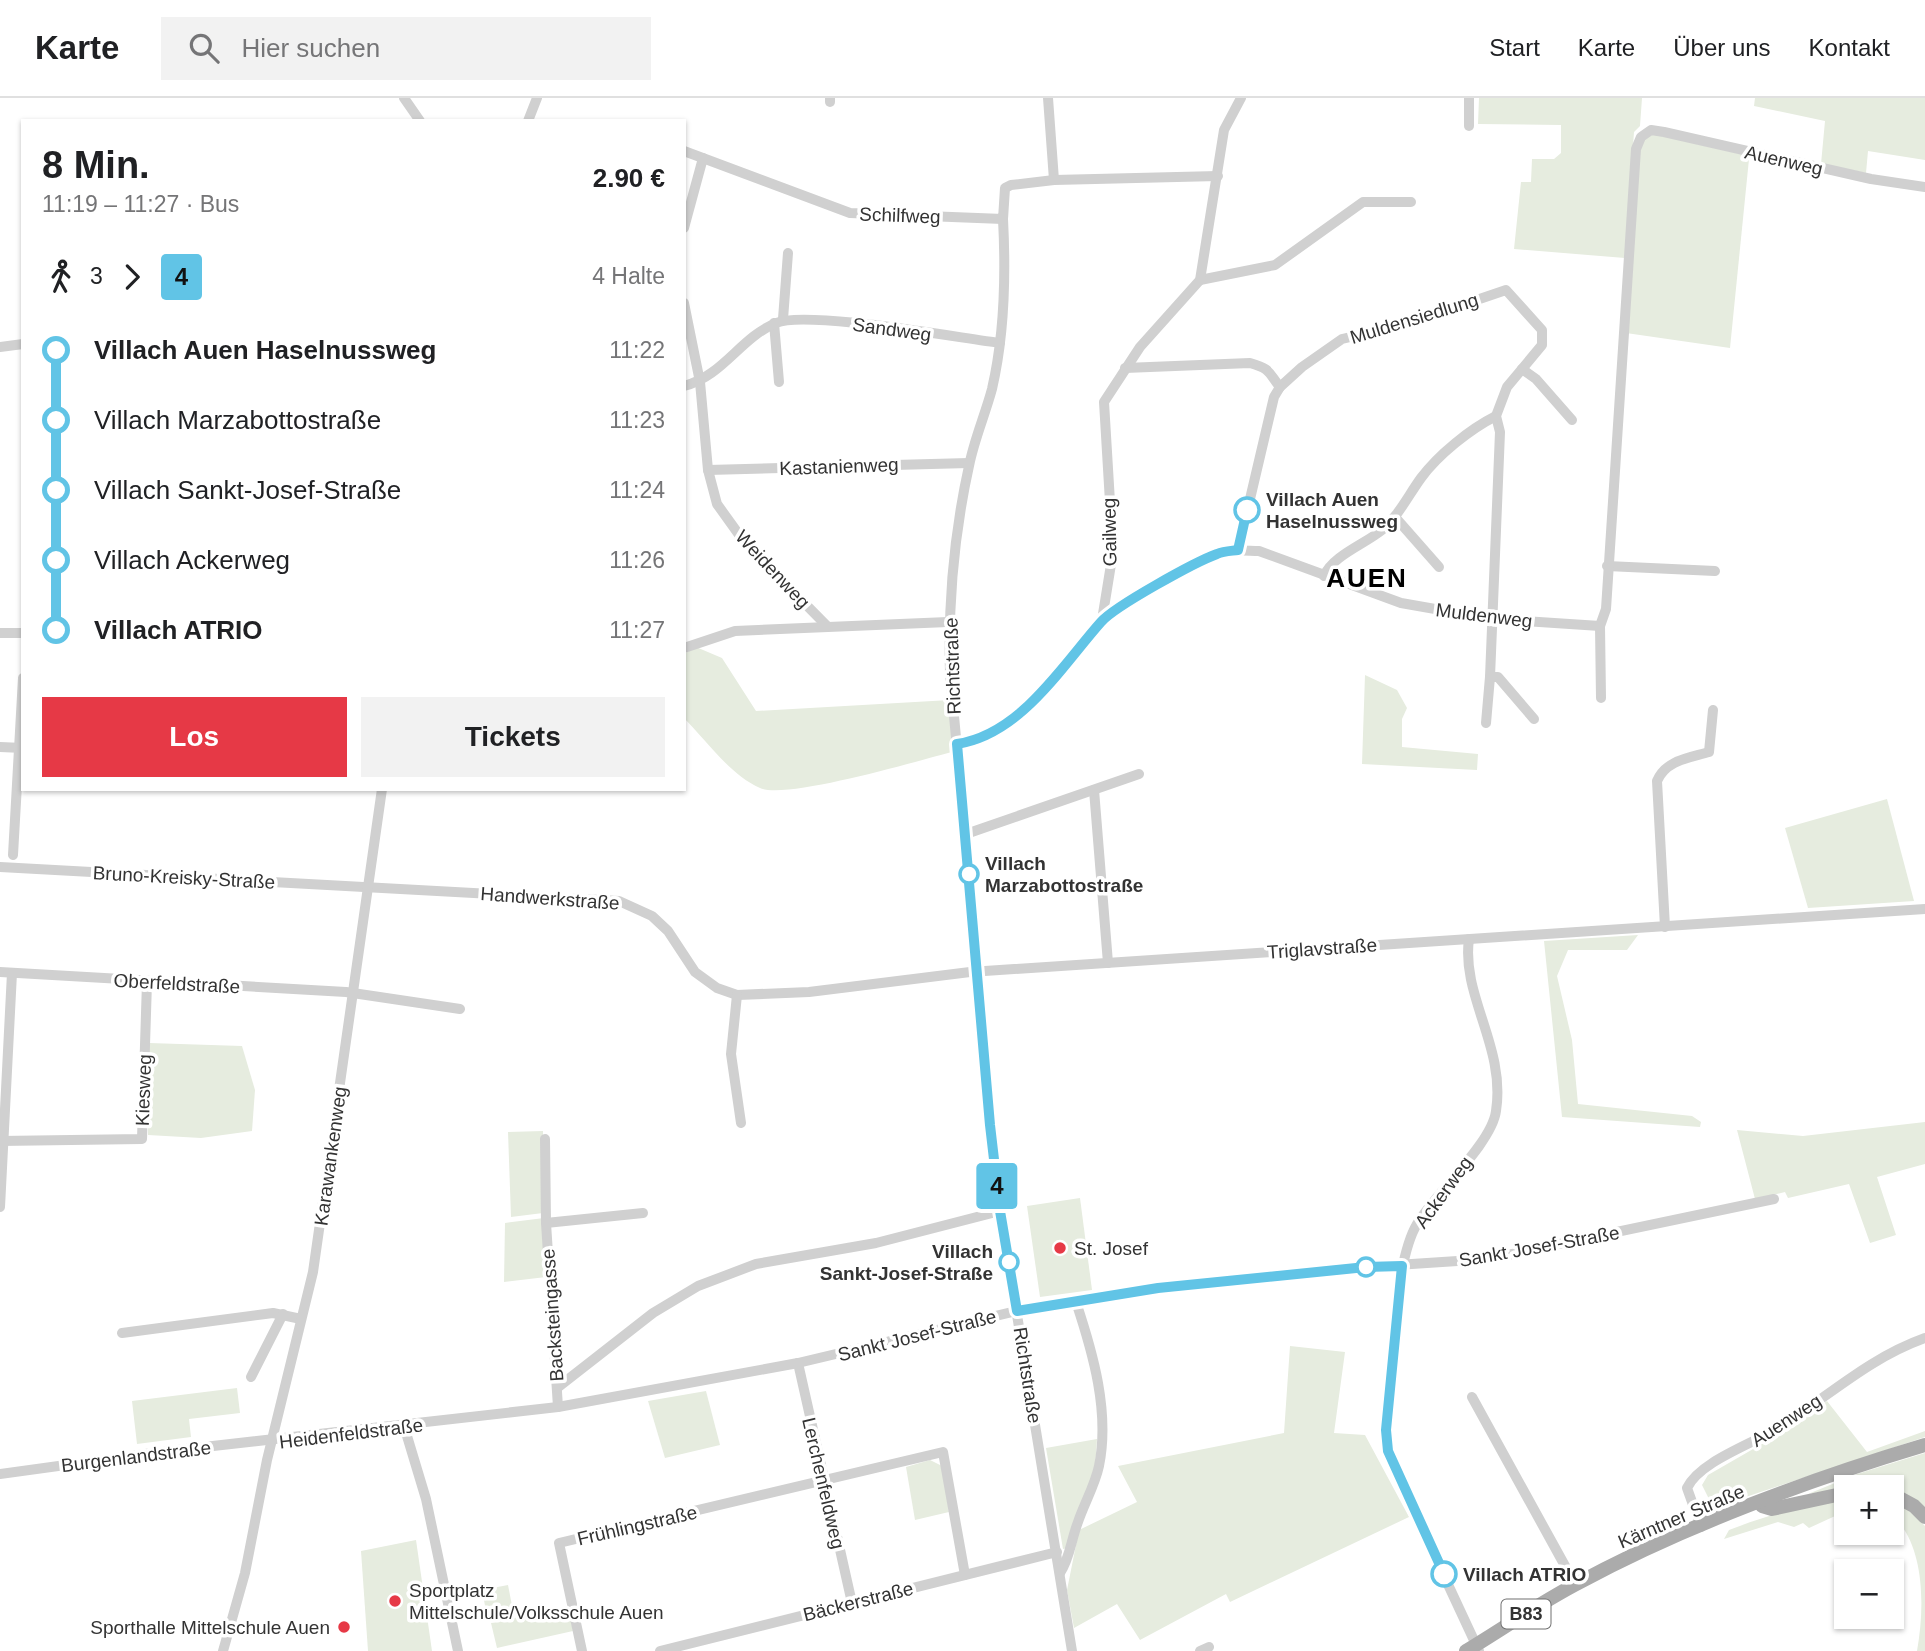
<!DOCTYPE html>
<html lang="de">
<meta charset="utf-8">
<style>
body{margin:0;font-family:Arial,sans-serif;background:#f2f2f2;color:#202124;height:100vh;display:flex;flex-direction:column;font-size:26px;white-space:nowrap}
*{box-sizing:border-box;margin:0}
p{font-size:23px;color:#757577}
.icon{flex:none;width:38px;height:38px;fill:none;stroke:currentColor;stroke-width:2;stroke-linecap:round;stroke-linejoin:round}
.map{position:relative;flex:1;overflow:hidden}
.details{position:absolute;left:21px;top:21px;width:665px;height:672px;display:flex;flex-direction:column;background:#fff;border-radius:0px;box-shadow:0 2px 5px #0004}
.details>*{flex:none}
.badge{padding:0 14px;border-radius:5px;font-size:24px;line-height:46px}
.fabs{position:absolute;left:1834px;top:1377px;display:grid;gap:14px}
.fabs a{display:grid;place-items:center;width:70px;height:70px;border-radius:0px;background:#fff;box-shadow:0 2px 5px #0004;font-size:35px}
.map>.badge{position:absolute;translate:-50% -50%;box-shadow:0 0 0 4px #fff}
.legs{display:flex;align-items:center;gap:10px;height:77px;padding:0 21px;font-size:23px}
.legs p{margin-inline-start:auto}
.headline{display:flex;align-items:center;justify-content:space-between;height:119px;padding:0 21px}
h1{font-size:38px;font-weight:600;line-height:52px}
.button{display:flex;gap:14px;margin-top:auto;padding:14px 21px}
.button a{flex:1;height:80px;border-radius:0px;background:#e63946;color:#fff;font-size:28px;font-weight:600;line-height:80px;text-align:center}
.button a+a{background:#f2f2f2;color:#202124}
ul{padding:0 21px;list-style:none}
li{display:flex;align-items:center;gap:24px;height:70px;font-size:26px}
li i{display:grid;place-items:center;width:10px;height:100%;margin:0 9px;background:currentColor}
li i::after{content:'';width:18px;height:18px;margin:-9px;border:5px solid;border-radius:50%;background:#fff}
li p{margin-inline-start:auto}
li:first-child i{background:linear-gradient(#0000 50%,currentColor 0)}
li:last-child i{background:linear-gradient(currentColor 50%,#0000 0)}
header{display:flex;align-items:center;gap:42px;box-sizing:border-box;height:98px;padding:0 35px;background:#fff;border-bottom:2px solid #e0e0e0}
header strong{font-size:33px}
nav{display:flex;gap:38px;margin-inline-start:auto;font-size:24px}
.search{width:490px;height:63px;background:#f2f2f2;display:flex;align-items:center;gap:18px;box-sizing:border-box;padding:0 24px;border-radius:0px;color:#757577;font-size:26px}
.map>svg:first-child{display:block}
</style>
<header>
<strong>Karte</strong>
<div class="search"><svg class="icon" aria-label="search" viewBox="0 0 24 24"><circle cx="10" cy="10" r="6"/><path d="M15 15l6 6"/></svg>Hier suchen</div>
<nav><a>Start</a><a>Karte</a><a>Über uns</a><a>Kontakt</a></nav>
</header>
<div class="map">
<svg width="1925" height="1553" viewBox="0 0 1925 1553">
<rect width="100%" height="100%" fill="#fff"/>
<g fill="#e6ecdf">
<polygon points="1479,0 1642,0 1640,28 1634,34 1625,160 1514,151 1521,84 1531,84 1532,61 1554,61 1561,55 1561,27 1478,26"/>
<polygon points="1755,0 1925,0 1925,62 1868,53 1866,75 1821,66 1825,23 1754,8"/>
<polygon points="1653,36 1745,57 1749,61 1730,250 1626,235 1639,56 1643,42"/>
<path d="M696 549 722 560 756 613 950 602 956 653C920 662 787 702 760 690 730 677 706 642 684 620V556Z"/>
<polygon points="1365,577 1397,592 1407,610 1402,621 1402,649 1478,656 1477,672 1362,666"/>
<polygon points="1887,701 1914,803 1808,810 1785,730"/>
<polygon points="1638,837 1627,852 1568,852 1557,878 1572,942 1578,1006 1692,1018 1701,1024 1700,1029 1562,1019 1544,843"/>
<polygon points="149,945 242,948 255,992 252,1033 201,1040 148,1037"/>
<polygon points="1925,1024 1925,1066 1877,1079 1896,1137 1870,1145 1849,1086 1788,1100 1785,1094 1755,1101 1737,1032 1803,1038"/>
<polygon points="543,1033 543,1115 511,1119 508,1034"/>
<polygon points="1080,1100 1092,1192 1040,1199 1027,1108"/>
<polygon points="544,1120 546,1179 504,1184 505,1125"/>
<polygon points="1290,1248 1345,1254 1334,1335 1365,1337 1409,1419 1230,1504 1226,1496 1140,1542 1117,1506 1074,1530 1067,1492 1079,1432 1137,1404 1118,1368 1284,1335"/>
<polygon points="237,1290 240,1315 189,1321 191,1339 137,1346 132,1303"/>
<polygon points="706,1293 720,1347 665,1360 648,1303"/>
<polygon points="1827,1303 1867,1354 1925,1333 1925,1339 1722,1407 1710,1403 1702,1387 1708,1377 1774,1339"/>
<polygon points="1097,1341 1095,1372 1068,1450 1063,1451 1046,1350"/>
<polygon points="1925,1355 1925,1414 1892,1390 1846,1390 1808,1396 1857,1376"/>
<polygon points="930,1362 942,1368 949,1414 915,1422 906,1369"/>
<path d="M1846 1399V1413L1809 1430 1803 1425 1794 1429 1778 1424 1724 1441 1729 1432C1768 1417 1805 1407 1846 1399Z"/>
<path d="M1892 1402 1904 1408 1925 1428V1553H1917C1925 1508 1925 1447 1892 1417Z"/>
<polygon points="416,1442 432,1553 368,1553 361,1453"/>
<polygon points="508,1487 514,1518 488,1523 482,1492"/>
<polygon points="568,1508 573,1533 497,1550 491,1525"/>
</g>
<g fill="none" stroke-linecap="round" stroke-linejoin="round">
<g stroke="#d0d0d0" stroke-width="10">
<polyline points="404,0 420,23"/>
<polyline points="830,0 830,4"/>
<polyline points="1048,0 1054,82"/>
<polyline points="528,23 537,0"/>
<polyline points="1469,28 1469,0"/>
<polyline points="684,53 850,115 1003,121 1005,90 1011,87 1054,82 1218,78"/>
<path d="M1003 121C1006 178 1005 235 992 291 985 317 974 342 969 368 954 436 948 505 950 575L1000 1113 1072 1553"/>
<polyline points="684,130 703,60"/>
<polyline points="1200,182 1275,167 1363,104 1411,104"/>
<polyline points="684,205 700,284 708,372 717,406 745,445 827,528"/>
<polyline points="783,221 788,155"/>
<polyline points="774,225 779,284"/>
<polyline points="0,249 23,246"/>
<path d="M1125 270 1250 265C1271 271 1268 274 1280 289L1274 299 1238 452"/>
<polyline points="1522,271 1536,281 1572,322"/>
<path d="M684 288C723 278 740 240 776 225 805 212 959 240 1000 245"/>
<polyline points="1280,289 1302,269 1342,241 1406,226 1506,192 1542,232 1542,247 1507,289 1496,318 1500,334 1490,579 1498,579 1534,621"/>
<polyline points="708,372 969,365"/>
<polyline points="1395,419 1439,469"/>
<polyline points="1607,468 1715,473"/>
<path d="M1324 478C1332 458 1365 446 1382 432 1399 417 1408 398 1421 380 1438 357 1470 331 1496 318"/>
<path d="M1102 522C1132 504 1189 463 1221 455 1234 451 1247 453 1259 453L1401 505 1492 521 1600 528"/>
<polyline points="0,535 23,535"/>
<polyline points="684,550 735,533 948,524"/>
<polyline points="1601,600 1600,528 1606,511 1636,51 1641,39 1651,32 1664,34 1871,81 1925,89"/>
<polyline points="1486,625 1490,579"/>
<polyline points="957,646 967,644 1012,622 1062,570 1102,522 1113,454 1104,304 1140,249 1200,182 1224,32 1241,0"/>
<polyline points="0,649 23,650"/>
<polyline points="1094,692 1108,865"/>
<polyline points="966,736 1139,676"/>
<polyline points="13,757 23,580"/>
<polyline points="0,769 619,803 652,818 668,833 695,874 717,890 737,897 809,894 970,874 1925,811"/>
<path d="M1665 829 1657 683C1666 662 1689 660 1709 654L1713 612"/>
<path d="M1469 841C1461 898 1506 949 1496 1013 1492 1045 1435 1096 1417 1126 1393 1166 1391 1282 1386 1332L1388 1353 1397 1377 1479 1553"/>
<polyline points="0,874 346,894 460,911"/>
<polyline points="737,897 731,956 741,1025"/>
<polyline points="545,1041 546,1125 558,1309"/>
<polyline points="0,1043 142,1041 147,884"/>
<polyline points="0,1109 12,875"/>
<polyline points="546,1125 643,1115"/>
<polyline points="122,1235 273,1215 301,1221"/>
<polyline points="798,1265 852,1505"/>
<polyline points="251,1279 283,1216"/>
<polyline points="557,1290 653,1215 698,1188 756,1166 876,1145 1000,1113"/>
<polyline points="1472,1299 1575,1486"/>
<polyline points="404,1328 426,1401 458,1553"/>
<polyline points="0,1376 160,1354 558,1309 798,1265 1029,1210 1158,1190 1366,1169 1488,1161 1774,1101"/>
<path d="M1701 1429 1687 1390C1700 1363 1753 1346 1780 1329 1829 1298 1869 1260 1925 1240"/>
<path d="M1060 1475C1070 1460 1071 1442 1078 1424 1084 1406 1095 1387 1099 1368 1110 1314 1093 1255 1076 1204"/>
<polyline points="223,1553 245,1475 267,1362 313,1174 382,691"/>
<polyline points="582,1553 559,1445 943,1354 965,1477"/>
<polyline points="660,1553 1057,1454"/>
<polyline points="1200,1553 1209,1549"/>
</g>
<g stroke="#ababab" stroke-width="14">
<polyline points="1892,1396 1914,1408 1925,1419"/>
<polyline points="1762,1408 1772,1411 1846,1395"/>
<path d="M1466 1553C1504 1530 1541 1504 1580 1484 1684 1428 1811 1381 1925 1347"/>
</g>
</g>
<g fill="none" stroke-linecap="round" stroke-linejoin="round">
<g stroke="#fff" stroke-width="16">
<path id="line-1" d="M1247 412 1238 452C1231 453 1224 453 1217 456 1195 464 1115 508 1101 524 1061 569 1021 636 957 646L990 1027 1000 1113 1017 1213 1158 1190 1366 1169 1402 1168 1386 1332 1388 1353 1444 1476"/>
</g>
<use href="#line-1" stroke="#61c4e6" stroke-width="10"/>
</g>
<g fill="#fff" stroke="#61c4e6" stroke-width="3.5">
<circle cx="1247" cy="412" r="12"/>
<circle cx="969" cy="776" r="9"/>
<circle cx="1009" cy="1164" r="9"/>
<circle cx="1366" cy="1169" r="9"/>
<circle cx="1444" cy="1476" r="12"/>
</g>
<g fill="#e63946" stroke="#fff" stroke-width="2.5">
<circle cx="1060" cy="1150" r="7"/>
<circle cx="395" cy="1503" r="7"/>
<circle cx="344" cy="1529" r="7"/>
</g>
<g text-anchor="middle" stroke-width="7" stroke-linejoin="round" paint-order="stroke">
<rect fill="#fff" stroke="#707070" stroke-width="2" x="1501.5" y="1501.5" width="49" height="29" rx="5"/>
<g font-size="18" font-weight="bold" fill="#333">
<text x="1526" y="1522">B83</text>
</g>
<g font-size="19" fill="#333" stroke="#fff">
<text transform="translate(1784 62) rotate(13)" y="7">Auenweg</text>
<text transform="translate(900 117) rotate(2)" y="7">Schilfweg</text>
<text transform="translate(1414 220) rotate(-17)" y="7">Muldensiedlung</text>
<text transform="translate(892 231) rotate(8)" y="7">Sandweg</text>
<text transform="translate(839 368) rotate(-2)" y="7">Kastanienweg</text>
<text transform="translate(1109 434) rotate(-91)" y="7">Gailweg</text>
<text transform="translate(773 471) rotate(47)" y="7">Weidenweg</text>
<text transform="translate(1484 517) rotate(7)" y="7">Muldenweg</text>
<text transform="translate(952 568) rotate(-92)" y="7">Richtstraße</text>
<text transform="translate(184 779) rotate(3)" y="7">Bruno-Kreisky-Straße</text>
<text transform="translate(550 800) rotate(4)" y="7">Handwerkstraße</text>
<text transform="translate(1322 850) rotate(-4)" y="7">Triglavstraße</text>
<text transform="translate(177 885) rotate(3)" y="7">Oberfeldstraße</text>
<text transform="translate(143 992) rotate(-88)" y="7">Kiesweg</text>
<text transform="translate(330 1058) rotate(-82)" y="7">Karawankenweg</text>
<text transform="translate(1443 1094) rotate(-54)" y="7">Ackerweg</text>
<text transform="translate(1539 1148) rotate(-10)" y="7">Sankt Josef-Straße</text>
<text transform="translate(552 1217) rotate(-94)" y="7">Backsteingasse</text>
<text transform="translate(917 1237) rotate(-14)" y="7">Sankt Josef-Straße</text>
<text transform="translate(1028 1277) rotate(81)" y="7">Richtstraße</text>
<text transform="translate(1786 1322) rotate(-33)" y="7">Auenweg</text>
<text transform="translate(351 1335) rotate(-7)" y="7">Heidenfeldstraße</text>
<text transform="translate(136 1358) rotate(-7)" y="7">Burgenlandstraße</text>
<text transform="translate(824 1385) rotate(77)" y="7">Lerchenfeldweg</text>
<text transform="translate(1681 1418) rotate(-23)" y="7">Kärntner Straße</text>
<text transform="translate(637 1427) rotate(-13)" y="7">Frühlingstraße</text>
<text transform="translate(858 1503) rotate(-14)" y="7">Bäckerstraße</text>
</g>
<g font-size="19" font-weight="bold" fill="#333" stroke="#fff" text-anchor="start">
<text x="1266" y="408">Villach Auen<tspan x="1266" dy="22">Haselnussweg</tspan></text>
<text x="985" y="772">Villach<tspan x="985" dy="22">Marzabottostraße</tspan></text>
<text x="993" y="1160" text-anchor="end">Villach<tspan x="993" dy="22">Sankt-Josef-Straße</tspan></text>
<text x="1463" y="1483">Villach ATRIO</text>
</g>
<g font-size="19" fill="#333" stroke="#fff" text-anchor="start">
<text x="1074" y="1157">St. Josef</text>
<text x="409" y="1499">Sportplatz<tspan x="409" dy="22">Mittelschule/Volksschule Auen</tspan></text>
<text x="330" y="1536" text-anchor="end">Sporthalle Mittelschule Auen</text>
</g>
<g font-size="26" font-weight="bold" letter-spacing="2" fill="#000" stroke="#fff">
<text x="1367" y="489">AUEN</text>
</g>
</g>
</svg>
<div class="fabs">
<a>+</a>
<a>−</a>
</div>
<b class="badge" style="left:997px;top:1088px;background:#61c4e6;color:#111">4</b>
<section class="details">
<div class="headline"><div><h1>8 Min.</h1><p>11:19 – 11:27 · Bus</p></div><b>2.90 €</b></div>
<div class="legs"><svg class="icon" aria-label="walk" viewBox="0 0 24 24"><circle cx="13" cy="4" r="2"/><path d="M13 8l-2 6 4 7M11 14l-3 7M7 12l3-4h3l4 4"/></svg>3<svg class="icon" aria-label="forward" viewBox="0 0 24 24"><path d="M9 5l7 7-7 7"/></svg><b class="badge" style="background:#61c4e6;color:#111">4</b><p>4 Halte</p></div>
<ul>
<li><i style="color:#61c4e6"></i><b>Villach Auen Haselnussweg</b><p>11:22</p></li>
<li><i style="color:#61c4e6"></i><span>Villach Marzabottostraße</span><p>11:23</p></li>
<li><i style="color:#61c4e6"></i><span>Villach Sankt-Josef-Straße</span><p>11:24</p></li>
<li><i style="color:#61c4e6"></i><span>Villach Ackerweg</span><p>11:26</p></li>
<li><i style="color:#61c4e6"></i><b>Villach ATRIO</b><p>11:27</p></li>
</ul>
<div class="button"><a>Los</a><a>Tickets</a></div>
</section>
</div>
